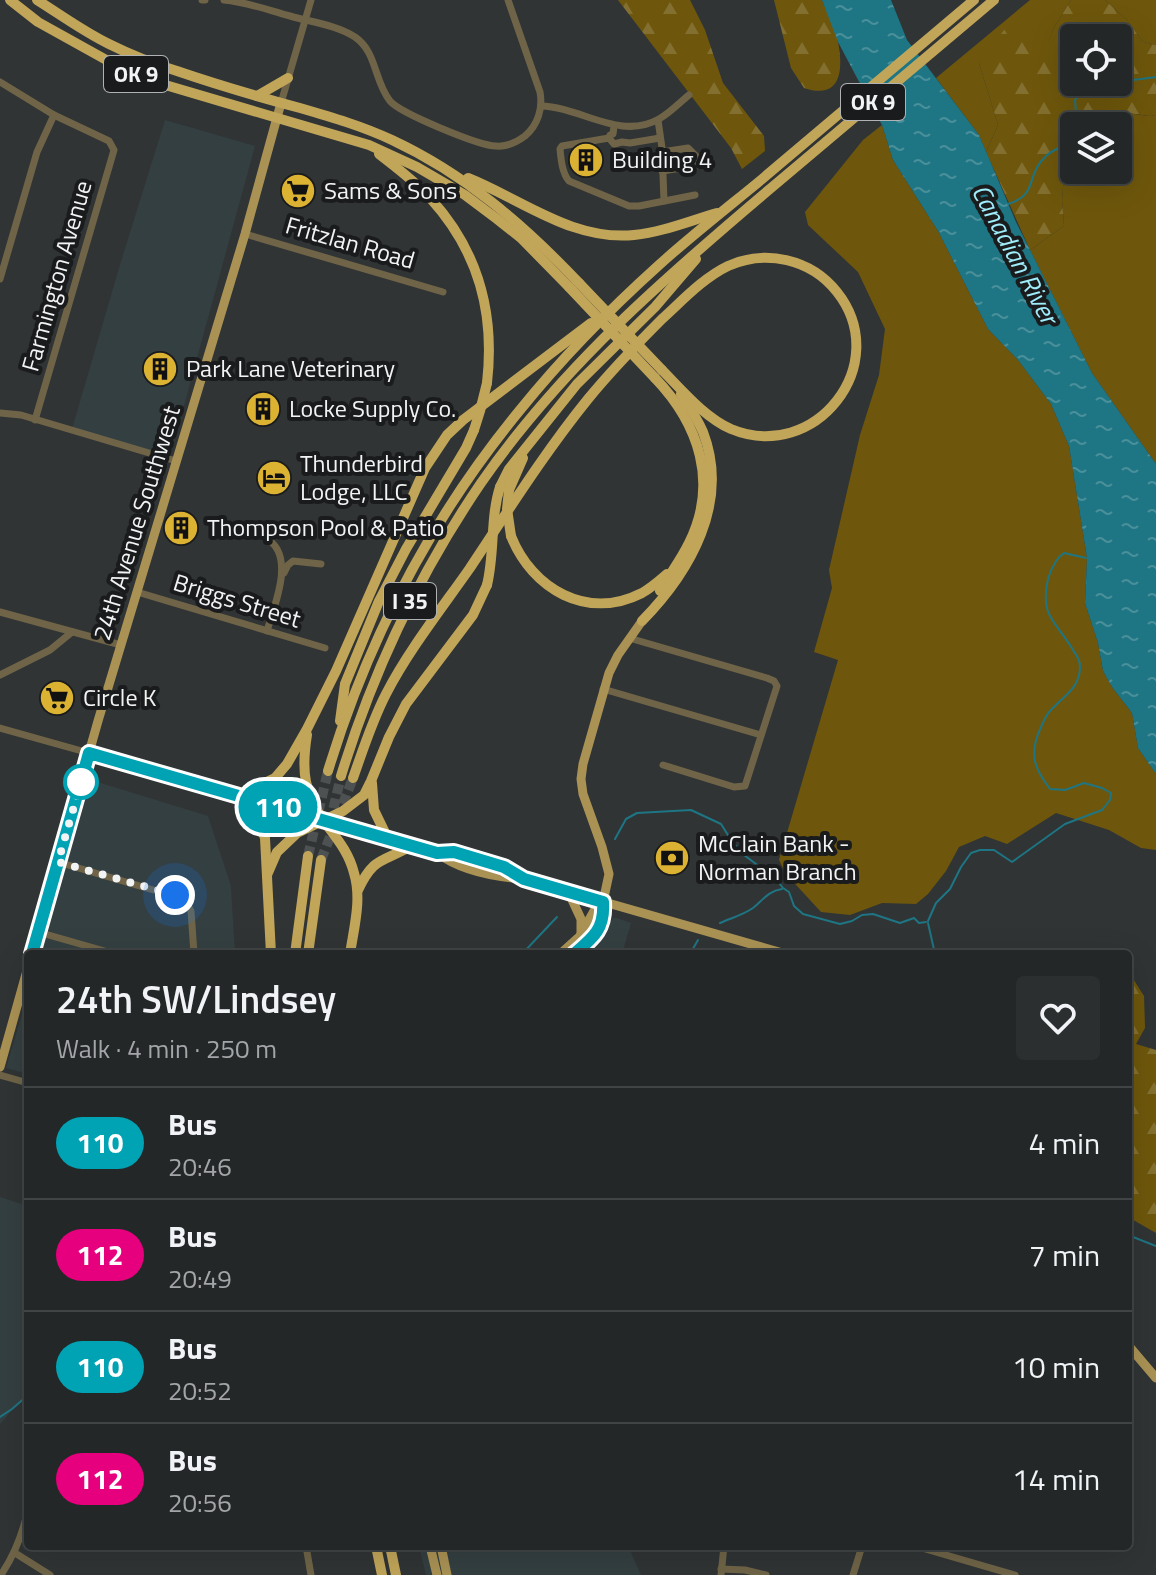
<!DOCTYPE html>
<meta charset="utf-8">
<style>
body{margin:0;font-family:"Titillium Web",sans-serif;background:#2c2f30;color:#f1f3f6;height:100vh;display:flex;flex-direction:column;font-size:30px;white-space:nowrap}
*{box-sizing:border-box;margin:0}
p{font-size:26px;color:#a3a5a8}
.icon{flex:none;width:44px;height:44px;fill:none;stroke:currentColor;stroke-width:2;stroke-linecap:round;stroke-linejoin:round}
.map{position:relative;flex:1;overflow:hidden}
.side{position:absolute;left:24px;top:950px;width:1108px;height:600px;display:flex;flex-direction:column;background:#242728;border-radius:8px;box-shadow:0 8px 32px #0002,0 0 0 2px #414445}
.side>*{flex:none}
.badge{padding:0 16px;border-radius:26px;font-size:28px;line-height:52px}
.tools{position:absolute;left:1060px;top:24px;display:grid;gap:16px}
.tools a{display:grid;place-items:center;width:72px;height:72px;border-radius:8px;background:#242728;box-shadow:0 8px 32px #0002,0 0 0 2px #414445;font-size:40px}
.you{position:absolute;width:40px;height:40px;margin:-20px;border:6px solid #fff;border-radius:50%;background:#1a73e8;box-shadow:0 0 0 12px #1a73e833}
.map>.badge{position:absolute;translate:-50% -50%;box-shadow:0 0 0 4px #fff}
.round{display:grid;place-items:center;flex:none;width:84px;height:84px;border-radius:8px;background:#2c2f30}
.summary{display:flex;align-items:center;justify-content:space-between;height:136px;padding:0 32px}
h1{font-size:38px;font-weight:600;line-height:60px}
ul{padding:0;list-style:none}
li{display:flex;align-items:center;gap:24px;height:112px;padding:0 32px;border-top:2px solid #414445}
li div{flex:1}
li b{display:block;font-size:30px}
li em{font-style:normal}
li .badge{min-width:88px;font-weight:700;text-align:center}
.map>svg:first-child{display:block}
</style>
<div class="map">
<svg width="1156" height="1575" viewBox="0 0 1156 1575">
<defs>
<pattern id="forest-firs" width="22" height="20" patternUnits="userSpaceOnUse" patternTransform="scale(2)"><rect width="22" height="20" fill="#6e570c"/><path d="M5 1l3.5 6h-7zM16 11l3.5 6h-7z" fill="#837030"/></pattern>
<pattern id="water-ripples" width="26" height="14" patternUnits="userSpaceOnUse" patternTransform="scale(2)"><rect width="26" height="14" fill="#1e7583"/><path d="M2 4q2-2 4 0t4 0M15 11q2-2 4 0t4 0" fill="none" stroke="#4a909b"/></pattern>
</defs>
<rect width="100%" height="100%" fill="#303435"/>
<g fill="#343f41">
<polygon points="165,120 255,146 170,457 72,429 119,268"/>
<polygon points="91,780 208,816 231,886 235,954 40,954"/>
<polygon points="612,918 617,918 631,923 622,954 586,954 605,936"/>
<polygon points="28,994 28,1074 6,1068"/>
<polygon points="0,1197 28,1206 28,1392 0,1424"/>
<polygon points="419,1546 628,1546 641,1575 426,1575"/>
</g>
<g fill="#6e570c">
<polygon points="1030,0 1071,0 1053,29 1048,45 979,63 998,125 986,152 979,135 936,78"/>
<polygon points="1105,0 1156,0 1156,45 1143,42 1127,20"/>
<polygon points="1107,110 1148,116 1156,115 1156,464 1092,373 1030,250 1064,226 1062,200 1064,176 1074,169 1118,170 1118,126 1106,126"/>
<polygon points="882,125 893,160 938,231 988,329 1018,360 1051,404 1069,446 1087,558 1085,603 1098,643 1103,671 1112,687 1132,713 1138,748 1156,774 1156,850 1141,848 1109,830 1056,813 1007,844 985,836 959,847 946,871 928,894 916,904 882,903 850,915 821,912 786,874 779,860 838,660 814,652 832,588 829,570 860,435 879,375 885,329 858,272 808,225 805,212 863,140"/>
</g>
<g fill="url(#forest-firs)" fill-rule="evenodd">
<polygon points="618,0 690,0 705,30 723,83 764,136 765,151 742,169 731,148"/>
<path d="M774 0H822C827 13 836 28 838 42 844 72 840 100 804 88L791 68Z"/>
<path d="M1071 0H1105L1127 20 1143 42 1156 45V115L1149 116 1107 110 1106 126H1074V169L1064 176 1062 200 1064 226 1030 250 986 152 998 125 979 63 1004 30 1033 31 1048 44 1053 29ZM1074 38H1118V82H1074Z"/>
<polygon points="1128,971 1144,996 1145,1028 1136,1044 1156,1050 1156,1233 1128,1217"/>
</g>
<polygon fill="url(#water-ripples)" points="822,0 891,0 907,40 979,135 1016,222 1092,373 1156,464 1156,774 1138,748 1132,713 1112,687 1103,671 1098,643 1085,603 1087,558 1069,446 1051,404 1018,360 988,329 938,231 893,160 882,125 838,42"/>
<g fill="none" stroke-linecap="round" stroke-linejoin="round">
<g stroke="#1e7583" stroke-width="2">
<polyline points="1118,82 1156,77"/>
<polyline points="1077,126 1075,100 1085,87 1117,82"/>
<path d="M1008 204C1039 195 1025 175 1046 156 1053 149 1066 146 1074 139"/>
<polyline points="615,839 626,819 637,813 691,810 721,824 733,843 744,855 776,879 783,888 789,892 794,906 803,914 840,924 852,921 862,915 873,914 900,923 914,918 919,923 926,922"/>
<path d="M928 921 936 903 950 889 961 867 971 853 980 850H994L1012 862 1065 824 1102 810 1110 800 1111 793 1102 788 1084 783 1065 790 1050 789C1033 767 1029 753 1041 727 1044 721 1046 715 1050 711 1062 697 1080 689 1080 667 1080 660 1077 656 1073 650 1057 622 1039 617 1048 579 1051 569 1055 559 1064 553L1086 558"/>
<path d="M720 923C731 918 743 915 753 908 763 900 768 891 782 889"/>
<polyline points="928,923 935,954"/>
<polyline points="522,954 557,917"/>
<polyline points="690,954 698,940"/>
<polyline points="1128,1235 1156,1246"/>
<polyline points="0,1417 12,1409 28,1395"/>
</g>
<g stroke="#4d5152" stroke-width="10" stroke-dasharray="10 5" stroke-linecap="butt">
<polyline points="330,823 341,776"/>
<polyline points="308,856 328,771"/>
<polyline points="321,860 353,778"/>
</g>
<g stroke="#6f6447" stroke-width="7">
<polyline points="202,0 205,0"/>
<path d="M224 0C247 2 268 10 290 16 311 22 336 25 355 37 377 52 374 81 390 101 400 113 479 146 496 146 507 147 517 142 525 136 538 125 543 108 540 92L508 0"/>
<polyline points="0,82 54,115 109,141 114,150 35,420"/>
<polyline points="281,103 311,0"/>
<path d="M541 106C581 107 620 141 659 119 670 113 679 103 689 95"/>
<polyline points="658,120 662,148 664,201"/>
<path d="M614 126 613 134 610 135 609 138 562 146 560 149C561 159 562 173 569 181L629 206H639L695 195"/>
<polyline points="609,138 614,144 622,142 630,143 660,138"/>
<polyline points="662,152 688,148 701,161 701,165 662,171"/>
<polyline points="245,234 443,292"/>
<polyline points="0,279 37,152 54,115"/>
<polyline points="0,413 21,415 176,461"/>
<polyline points="284,573 288,565 293,561 321,564"/>
<polyline points="137,592 325,648"/>
<polyline points="0,612 121,645"/>
<path d="M267 631C274 606 295 559 269 540"/>
<polyline points="629,638 767,678 774,681 777,686 745,786 734,787 663,765"/>
<polyline points="0,675 50,650 72,632"/>
<polyline points="603,689 761,735"/>
<polyline points="0,728 89,753"/>
<polyline points="58,862 184,899 191,911 194,954"/>
<polyline points="38,932 115,954"/>
<polyline points="0,1075 28,1083"/>
<polyline points="306,1546 311,1575"/>
<polyline points="915,1546 1015,1575"/>
<polyline points="15,1553 50,1575"/>
<polyline points="721,1569 745,1570 766,1575"/>
<path d="M1 1575C15 1554 23 1533 28 1509"/>
<polyline points="721,1575 724,1546"/>
<polyline points="853,1575 862,1546"/>
</g>
<g stroke="#aa9254" stroke-width="9">
<path d="M89 753 437 853C461 871 494 877 524 879L786 954"/>
<path d="M437 853C465 851 496 862 520 877"/>
<polyline points="568,891 581,919 581,933"/>
<polyline points="32,954 98,721 245,234 281,103"/>
<polyline points="560,954 580,936 594,911 603,902"/>
<polyline points="574,954 591,939 599,928 604,914 603,902 609,874 602,847 583,794 581,779 583,764 609,673 618,655 642,621"/>
<polyline points="0,1067 28,967"/>
<polyline points="1128,1345 1156,1378"/>
<polyline points="430,1546 437,1575"/>
<polyline points="441,1546 447,1575"/>
</g>
<g stroke="#c1a559" stroke-width="10">
<polyline points="10,0 38,22 119,67 162,84 369,145 417,167 465,195 497,219 521,238 569,287"/>
<path d="M37 0C61 15 84 32 109 44 131 55 154 64 177 71 218 85 259 97 300 108 331 117 362 126 392 140 465 174 524 225 579 283"/>
<polyline points="257,96 288,78"/>
<path d="M379 154C397 168 416 182 431 199 479 252 495 313 487 383"/>
<path d="M468 178C523 200 572 241 634 235 663 232 689 221 717 213"/>
<path d="M655 378C699 424 719 483 689 543 681 560 669 575 660 591"/>
<polyline points="500,487 509,469 577,384 655,307 696,259"/>
<polyline points="509,490 523,458"/>
<path d="M511 536C532 589 587 621 642 593 651 588 659 581 667 574"/>
<path d="M642 621C691 571 730 502 703 432 697 418 689 406 681 394"/>
<polyline points="340,721 345,684 379,601 406,549 466,448 474,430"/>
<path d="M307 735C301 771 304 794 326 824 338 840 349 853 354 873 362 899 354 927 350 954"/>
<path d="M328 771C368 639 432 517 520 410 562 358 609 310 659 265 691 236 727 208 761 180 832 120 903 60 974 0"/>
<path d="M341 776C373 671 419 574 481 483 562 366 669 274 777 183 849 122 922 61 994 0"/>
<path d="M353 778C363 750 372 721 386 694 408 651 442 608 470 568 508 511 545 452 588 399 611 371 636 345 662 319 682 301 703 278 728 266 766 249 811 259 837 292 894 364 815 464 731 429 704 417 682 390 662 370"/>
<polyline points="372,783 374,810 388,839"/>
<polyline points="237,796 275,778 287,764 307,729 336,671 425,468 447,435 463,420 591,323"/>
<polyline points="250,799 265,838 271,954"/>
<polyline points="267,875 277,852 297,833 343,811 364,795 371,781 389,737 406,704 473,615 487,585"/>
<path d="M358 890C374 856 382 863 411 846"/>
<polyline points="295,954 308,856"/>
<polyline points="308,954 321,860"/>
<polyline points="376,1546 382,1575"/>
<polyline points="390,1546 396,1575"/>
</g>
<g stroke="#c1a559" stroke-width="10">
<polyline points="579,283 662,370"/>
<polyline points="569,287 655,378"/>
<polyline points="474,430 480,411 487,383"/>
<polyline points="509,490 507,509 511,536"/>
<path d="M487 585C495 552 490 518 500 487"/>
</g>
</g>
<g fill="none" stroke-linecap="round" stroke-linejoin="round">
<g stroke="#fff" stroke-width="18">
<path id="line" d="M32 954 89 753 437 853 454 852 504 867 524 879 603 902C605 929 593 938 574 954"/>
</g>
<use href="#line" stroke="#00a3b4" stroke-width="12"/>
<polyline stroke="#f1f3f4" stroke-width="8" stroke-dasharray="0 14.4" points="81,782 58,862 175,895"/>
</g>
<defs>
<g id="building-disc" transform="scale(1.8)"><circle r="9.5" fill="#dcb233" stroke="#1a1b1c"/><path d="M-4-6H4V6H1V3H-1V6H-4ZM-2.5-4.3h1.7v1.8h-1.7ZM.8-4.3h1.7v1.8H.8ZM-2.5-1h1.7V.8h-1.7ZM.8-1h1.7V.8H.8Z" fill="#111"/></g>
<g id="supermarket-disc" transform="scale(1.8)"><circle r="9.5" fill="#dcb233" stroke="#1a1b1c"/><path d="M-6-5.5h2.5l.6 2H6L4.5 2H-2.5L-4.4-4H-6ZM-1.5 3.2a1.3 1.3 0 1 0 .1 0ZM3 3.2a1.3 1.3 0 1 0 .1 0Z" fill="#111"/></g>
<g id="hotel-disc" transform="scale(1.8)"><circle r="9.5" fill="#dcb233" stroke="#1a1b1c"/><path d="M-6-4.5h1.5V1H6V5H4.5V3h-9V5H-6ZM-4 0a1.8 1.8 0 1 1 3.6 0ZM.5 0V-2.5h3Q6-2.5 6 0Z" fill="#111"/></g>
<g id="bank-disc" transform="scale(1.8)"><circle r="9.5" fill="#dcb233" stroke="#1a1b1c"/><path d="M-6-4H6V4H-6ZM0-2.3a2.3 2.3 0 1 0 0 4.6a2.3 2.3 0 1 0 0-4.6Z" fill="#111"/></g>
</defs>
<g fill-rule="evenodd">
<use href="#building-disc" x="586" y="160"/>
<use href="#supermarket-disc" x="298" y="191"/>
<use href="#building-disc" x="160" y="369"/>
<use href="#building-disc" x="263" y="409"/>
<use href="#hotel-disc" x="274" y="478"/>
<use href="#building-disc" x="181" y="528"/>
<use href="#supermarket-disc" x="57" y="698"/>
<use href="#bank-disc" x="672" y="858"/>
</g>
<circle fill="#fff" stroke="#00a3b4" stroke-width="4" cx="81" cy="782" r="16"/>
<g text-anchor="middle" stroke-width="8" stroke-linejoin="round" paint-order="stroke">
<g fill="#1a1b1c" stroke="#b0b2b3" stroke-width="2">
<rect x="104" y="56" width="64" height="36" rx="6"/>
<rect x="841" y="84" width="64" height="36" rx="6"/>
<rect x="384" y="583" width="52" height="36" rx="6"/>
</g>
<g font-size="22" font-weight="bold" fill="#f1f3f4">
<text x="136" y="82">OK 9</text>
<text x="873" y="110">OK 9</text>
<text x="410" y="609">I 35</text>
</g>
<g font-size="24" fill="#f1f3f4" stroke="#1a1b1c" text-anchor="start">
<text x="612" y="168">Building 4</text>
<text x="324" y="199">Sams &amp; Sons</text>
<text x="186" y="377">Park Lane Veterinary</text>
<text x="289" y="417">Locke Supply Co.</text>
<text x="300" y="472">Thunderbird<tspan x="300" dy="28">Lodge, LLC</tspan></text>
<text x="207" y="536">Thompson Pool &amp; Patio</text>
<text x="83" y="706">Circle K</text>
<text x="698" y="852">McClain Bank -<tspan x="698" dy="28">Norman Branch</tspan></text>
</g>
<g font-size="24" fill="#f1f3f4" stroke="#1a1b1c">
<text transform="translate(350 243) rotate(16)" y="8">Fritzlan Road</text>
<text transform="translate(57 276) rotate(-74)" y="8">Farmington Avenue</text>
<text transform="translate(137 523) rotate(-73)" y="8">24th Avenue Southwest</text>
<text transform="translate(237 601) rotate(17)" y="8">Briggs Street</text>
</g>
<g font-size="26" font-style="italic" fill="#9fecfb" stroke="#1a1b1c">
<text transform="translate(1015 254) rotate(62)" y="9">Canadian River</text>
</g>
</g>
</svg>
<div class="tools">
<a><svg class="icon" aria-label="locate" viewBox="0 0 24 24"><circle cx="12" cy="12" r="6"/><path d="M12 2v4M12 18v4M2 12h4M18 12h4"/></svg></a>
<a><svg class="icon" aria-label="layers" viewBox="0 0 24 24"><path d="M12 4l9 5-9 5-9-5zM3 14l9 5 9-5"/></svg></a>
</div>
<div class="you" style="left:175px;top:895px"></div>
<b class="badge" style="left:278px;top:807px;background:#00a3b4;color:#fff">110</b>
<section class="side">
<div class="summary"><div><h1>24th SW/Lindsey</h1><p>Walk · 4 min · 250 m</p></div><a class="round"><svg class="icon" aria-label="heart" viewBox="0 0 24 24"><path d="M12 20l-8-8c-3-5 5-10 8-4 3-6 11-1 8 4z"/></svg></a></div>
<ul>
<li><span class="badge" style="background:#00a3b4;color:#fff">110</span><div><b>Bus</b><p>20:46</p></div><em>4 min</em></li>
<li><span class="badge" style="background:#e6007e;color:#fff">112</span><div><b>Bus</b><p>20:49</p></div><em>7 min</em></li>
<li><span class="badge" style="background:#00a3b4;color:#fff">110</span><div><b>Bus</b><p>20:52</p></div><em>10 min</em></li>
<li><span class="badge" style="background:#e6007e;color:#fff">112</span><div><b>Bus</b><p>20:56</p></div><em>14 min</em></li>
</ul>
</section>
</div>
